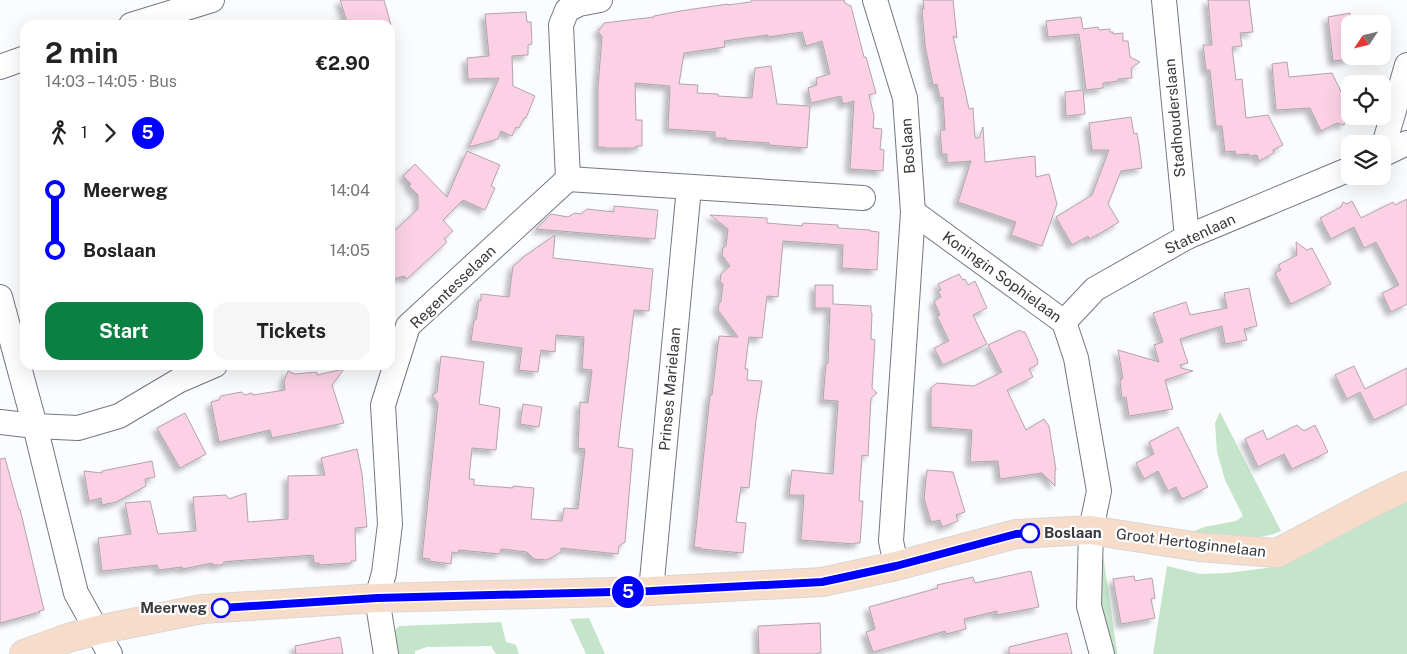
<!DOCTYPE html>
<meta charset="utf-8">
<style>
body{margin:0;font-family:"Public Sans",sans-serif;background:#f6f6f6;color:#222;height:100vh;display:flex;flex-direction:column;font-size:19px;white-space:nowrap}
*{box-sizing:border-box;margin:0}
p{font-size:16px;color:#767676}
.icon{flex:none;width:28px;height:28px;fill:none;stroke:currentColor;stroke-width:2;stroke-linecap:round;stroke-linejoin:round}
.map{position:relative;flex:1;overflow:hidden}
.panel{position:absolute;left:20px;top:20px;width:375px;height:350px;display:flex;flex-direction:column;background:#fff;border-radius:15px;box-shadow:0 5px 20px #0002}
.panel>*{flex:none}
.badge{padding:0 10px;border-radius:16px;font-size:18px;line-height:32px}
.needle{width:32px;rotate:235deg}
.fabs{position:absolute;left:1341px;top:15px;display:grid;gap:10px}
.fabs a{display:grid;place-items:center;width:50px;height:50px;border-radius:10px;background:#fff;box-shadow:0 5px 20px #0002;font-size:25px}
.map>.badge{position:absolute;translate:-50% -50%;box-shadow:0 0 0 2px #fff}
.legs{display:flex;align-items:center;gap:8px;height:55px;padding:0 25px;font-size:16px}
.legs p{margin-inline-start:auto}
.overview{display:flex;align-items:center;justify-content:space-between;height:85px;padding:0 25px}
h1{font-size:28px;font-weight:700;line-height:38px}
.primary-button{display:flex;gap:10px;margin-top:auto;padding:10px 25px}
.primary-button a{flex:1;height:58px;border-radius:15px;background:#0b8043;color:#fff;font-size:20px;font-weight:700;line-height:58px;text-align:center}
.primary-button a+a{background:#f6f6f6;color:#222}
ul{padding:0 25px;list-style:none}
li{display:flex;align-items:center;gap:18px;height:60px;font-size:19px}
li i{display:grid;place-items:center;width:8px;height:100%;margin:0 6px;background:currentColor}
li i::after{content:'';width:12px;height:12px;margin:-6px;border:4px solid;border-radius:50%;background:#fff}
li p{margin-inline-start:auto}
li:first-child i{background:linear-gradient(#0000 50%,currentColor 0)}
li:last-child i{background:linear-gradient(currentColor 50%,#0000 0)}
.map>svg:first-child{display:block}
</style>
<div class="map">
<svg width="1407" height="654" viewBox="0 0 1407 654">
<defs>
<filter id="shadow"><feDropShadow dx="-4.5" dy="4.5" stdDeviation="2.5" flood-color="#0004"/></filter>
</defs>
<rect width="100%" height="100%" fill="#fbfcfe"/>
<g fill="#c5e5cb">
<polygon points="1220,412 1281,531 1274,534 1237,542 1192,532 1204,527 1236,521 1243,516 1225,480 1217,452 1215,423"/>
<polygon points="1407,499 1407,654 1153,654 1167,566 1200,574 1227,573 1274,567 1313,551 1366,519"/>
<polygon points="1103,555 1117,652 1118,654 1111,654 1107,643 1093,563"/>
<polygon points="589,618 605,654 586,654 570,619"/>
<polygon points="501,622 506,642 516,645 519,654 496,654 491,646 427,647 415,651 415,654 393,654 389,636 399,626"/>
</g>
<g fill="#fcd1e5" stroke="#b1a4aa" filter="url(#shadow)">
<polygon points="340,0 384,0 391,25 348,25"/>
<polygon points="752,0 844,0 845,3 851,6 864,57 866,57 876,93 869,95 874,116 873,128 882,129 880,149 884,150 883,171 850,169 854,101 843,104 841,96 811,103 808,88 817,85 816,78 830,74 822,41 806,46 802,32 768,37 768,35 724,41 725,47 684,53 679,84 698,85 697,93 718,94 718,96 752,98 755,68 771,66 777,104 810,106 807,148 769,145 769,143 726,140 726,138 715,138 715,132 668,129 670,86 635,83 636,120 642,120 642,146 636,146 636,148 604,148 604,147 598,147 598,87 602,36 598,32 604,23 654,17 654,16 680,11 728,4 728,5 751,2"/>
<polygon points="923,0 953,0 957,38 953,36 969,109 973,108 975,138 979,138 983,127 985,162 1035,156 1036,177 1049,174 1057,204 1042,246 1011,235 1016,222 958,202 971,161 947,163 947,154 942,154 940,130 945,130 943,97 940,98 937,84 933,85 925,45 922,9 924,9"/>
<polygon points="1208,0 1249,0 1253,32 1240,33 1242,46 1232,47 1236,80 1242,79 1246,118 1268,115 1283,145 1273,150 1274,153 1259,161 1257,155 1249,156 1249,154 1236,155 1235,151 1225,152 1222,126 1216,126 1210,70 1206,70 1203,45 1212,45"/>
<polygon points="526,12 527,22 531,22 532,44 528,45 528,55 512,56 513,86 535,96 526,118 524,118 519,128 516,127 512,136 501,131 498,139 469,147 499,78 468,79 467,58 489,56 485,14"/>
<polygon points="1350,13 1350,59 1333,61 1328,17"/>
<polygon points="1081,17 1083,29 1098,27 1099,30 1110,29 1110,32 1113,32 1113,34 1123,33 1123,41 1128,41 1130,57 1140,62 1131,68 1132,78 1118,79 1118,81 1103,83 1103,88 1086,90 1079,34 1048,37 1046,21"/>
<polygon points="1287,62 1289,77 1332,73 1346,102 1342,104 1347,114 1344,125 1337,123 1321,131 1310,108 1276,110 1272,64"/>
<polygon points="1083,90 1085,114 1066,116 1065,92"/>
<polygon points="1131,117 1134,134 1137,133 1139,145 1142,168 1121,171 1108,204 1119,222 1099,234 1089,239 1088,236 1072,245 1056,217 1092,195 1109,150 1092,150 1089,123"/>
<polygon points="467,151 500,165 491,186 495,188 485,210 463,200 443,220 453,231 444,239 447,242 407,279 404,276 390,280 390,235 418,209 418,195 409,186 411,184 403,176 415,164 447,197"/>
<polygon points="1407,199 1407,304 1391,312 1382,293 1399,285 1376,242 1364,248 1354,227 1331,239 1320,218 1341,207 1343,202 1347,204 1352,201 1361,218 1393,202 1395,205"/>
<polygon points="614,206 658,210 655,239 536,229 551,214 568,217 575,213 581,214 587,209 614,212"/>
<polygon points="710,215 767,218 767,223 802,226 803,223 838,225 838,228 870,230 870,231 879,232 877,270 842,268 843,245 783,241 778,297 767,296 762,338 749,337 745,369 748,369 747,380 762,381 756,420 749,488 741,487 736,522 746,523 743,553 701,549 701,548 694,547 710,395 712,395 719,336 738,337 718,310 719,304 721,301 723,284 720,282 721,274 730,266 722,255 723,248 726,246 728,229"/>
<polygon points="555,235 553,258 653,269 649,311 634,310 624,395 618,447 633,449 625,542 619,546 618,554 561,548 561,552 547,560 534,559 527,552 501,549 500,554 459,550 458,553 452,552 451,564 429,561 430,559 422,558 438,403 432,395 437,392 441,356 484,362 479,404 500,408 496,450 472,448 469,479 474,479 474,485 513,488 513,486 534,488 531,519 562,521 564,508 578,509 585,449 578,448 580,402 588,403 592,370 582,369 584,337 556,335 555,352 541,350 538,372 519,370 522,348 471,341 474,320 476,320 479,300 481,301 481,294 509,297 513,266 521,260 522,258"/>
<polygon points="1296,242 1307,250 1312,248 1331,284 1291,304 1275,273 1281,270 1278,265 1297,255"/>
<polygon points="959,274 963,280 965,279 968,285 975,281 987,308 973,315 987,344 943,365 934,348 949,341 937,316 940,315 934,301 941,297 938,291 941,290 938,284"/>
<polygon points="815,285 833,285 833,304 871,306 871,312 872,313 871,339 875,340 872,388 877,393 871,398 868,456 862,455 859,501 863,501 860,543 855,543 855,544 801,540 804,495 789,495 792,470 833,474 838,401 823,400 826,363 828,363 830,308 815,308"/>
<polygon points="1249,288 1257,326 1244,329 1247,340 1225,344 1222,326 1180,339 1188,363 1180,365 1181,368 1193,371 1165,380 1173,409 1129,416 1126,397 1122,398 1120,381 1123,378 1118,350 1159,362 1154,345 1163,342 1153,313 1186,302 1190,315 1227,308 1224,293"/>
<polygon points="1020,330 1022,332 1025,332 1038,361 1037,365 1029,369 1033,377 1007,390 1026,430 1044,419 1049,426 1056,470 1055,470 1055,486 1042,473 1000,479 998,461 970,462 972,430 931,427 931,388 937,383 974,386 1002,372 988,345"/>
<polygon points="1354,366 1365,389 1407,368 1407,404 1374,420 1360,392 1347,399 1335,375"/>
<polygon points="344,369 332,385 344,423 272,438 270,430 219,442 211,402 219,400 221,396 241,392 245,395 252,393 253,395 285,390 284,381 288,371 295,374 317,372 317,375"/>
<polygon points="523,404 542,407 539,427 520,424"/>
<polygon points="185,413 206,454 180,468 157,428"/>
<polygon points="1297,425 1304,431 1315,425 1328,452 1292,469 1284,454 1258,467 1245,439 1263,430 1267,440"/>
<polygon points="1178,427 1208,487 1182,499 1176,487 1168,491 1158,471 1144,479 1136,463 1154,454 1149,442"/>
<polygon points="357,449 362,474 367,527 355,528 356,561 351,561 351,563 319,565 319,563 314,563 313,555 233,561 224,562 222,565 214,565 212,563 183,569 182,567 159,570 157,565 102,571 98,538 131,534 125,503 150,501 158,534 196,531 193,497 226,495 229,499 246,493 248,522 288,519 288,476 325,475 321,458"/>
<polygon points="5,458 19,509 20,509 44,610 39,611 40,612 0,623 0,459"/>
<polygon points="152,461 155,477 145,479 146,486 116,502 102,505 101,498 89,501 84,471 102,473 102,471"/>
<polygon points="927,470 953,472 965,512 956,515 958,521 942,527 940,520 931,522 924,498"/>
<polygon points="1031,571 1039,607 997,615 997,611 964,619 966,629 946,634 945,631 873,652 866,632 875,629 869,607 938,588 937,585 973,577 975,583"/>
<polygon points="1134,576 1135,581 1152,578 1155,598 1151,599 1155,618 1121,624 1113,579"/>
<polygon points="820,623 821,653 817,653 817,654 759,654 758,626"/>
<polygon points="1067,633 1072,654 1009,654 1009,647"/>
<polygon points="340,637 343,654 296,654 295,646"/>
</g>
<g fill="none" stroke-linecap="round" stroke-linejoin="round">
<g stroke="#737781" stroke-width="26">
<g id="minor">
<polyline points="875,0 905,98 913,212 891,541 896,566"/>
<polyline points="1164,0 1187,237"/>
<polyline points="131,25 212,0"/>
<polyline points="0,67 25,58"/>
<polyline points="1382,152 1407,65"/>
<polyline points="1382,155 1407,143"/>
<polyline points="568,179 863,198"/>
<polyline points="913,212 1064,322 1076,358 1099,491 1091,530 1089,606 1102,654"/>
<polyline points="0,297 35,426 76,593 110,654"/>
<polyline points="1064,322 1095,289 1187,237 1350,169"/>
<polyline points="0,422 35,426 78,428 119,416 178,381 215,365"/>
<polyline points="651,591 689,187"/>
<polyline points="386,654 377,598 384,573 390,524 383,405 408,326 568,179 561,25 567,10 579,4 600,0"/>
</g>
</g>
<g stroke="#d7d7d8" stroke-width="30">
<polyline id="major" points="24,654 68,638 98,630 202,609 377,598 651,591 822,582 896,566 1016,534 1091,530 1115,534 1199,547 1277,553 1368,505 1407,486"/>
</g>
<use href="#minor" stroke="#fff" stroke-width="24"/>
<use href="#major" stroke="#f7dcca" stroke-width="28"/>
</g>
<g fill="none" stroke-linecap="round" stroke-linejoin="round">
<g stroke="#fff" stroke-width="11">
<polyline id="line-1" points="221,608 377,598 651,591 822,582 896,566 1016,534 1030,533"/>
</g>
<use href="#line-1" stroke="#00f" stroke-width="8"/>
</g>
<g fill="#fff" stroke="#00f" stroke-width="2.5">
<circle cx="1030" cy="533" r="9"/>
<circle cx="221" cy="608" r="9"/>
</g>
<g text-anchor="middle" stroke-width="4.5" stroke-linejoin="round" paint-order="stroke">
<g font-size="15" fill="#37393d" stroke="#fff">
<text transform="translate(1175 118) rotate(-95)" y="5">Stadhouderslaan</text>
<text transform="translate(908 146) rotate(-94)" y="5">Boslaan</text>
<text transform="translate(1200 234) rotate(-25)" y="5">Statenlaan</text>
<text transform="translate(1002 277) rotate(36)" y="5">Koningin Sophielaan</text>
<text transform="translate(453 287) rotate(-44)" y="5">Regentesselaan</text>
<text transform="translate(670 389) rotate(-85)" y="5">Prinses Marielaan</text>
<text transform="translate(1191 543) rotate(7)" y="5">Groot Hertoginnelaan</text>
</g>
<g font-size="15" font-weight="bold" fill="#37393d" stroke="#fff" text-anchor="start">
<text x="1044" y="538">Boslaan</text>
<text x="207" y="613" text-anchor="end">Meerweg</text>
</g>
</g>
</svg>
<div class="fabs">
<a><svg class="needle" viewBox="-14 -14 28 28"><path d="M0-13l5 13h-10z" fill="#e53935"/><path d="M0 13l5-13h-10z" fill="#767676"/></svg></a>
<a><svg class="icon" aria-label="locate" viewBox="0 0 24 24"><circle cx="12" cy="12" r="6"/><path d="M12 2v4M12 18v4M2 12h4M18 12h4"/></svg></a>
<a><svg class="icon" aria-label="layers" viewBox="0 0 24 24"><path d="M12 4l9 5-9 5-9-5zM3 14l9 5 9-5"/></svg></a>
</div>
<b class="badge" style="left:628px;top:592px;background:#00f;color:#fff">5</b>
<section class="panel">
<div class="overview"><div><h1>2 min</h1><p>14:03 – 14:05 · Bus</p></div><b>€2.90</b></div>
<div class="legs"><svg class="icon" aria-label="walk" viewBox="0 0 24 24"><circle cx="13" cy="4" r="2"/><path d="M13 8l-2 6 4 7M11 14l-3 7M7 12l3-4h3l4 4"/></svg>1<svg class="icon" aria-label="forward" viewBox="0 0 24 24"><path d="M9 5l7 7-7 7"/></svg><b class="badge" style="background:#00f;color:#fff">5</b></div>
<ul>
<li><i style="color:#00f"></i><b>Meerweg</b><p>14:04</p></li>
<li><i style="color:#00f"></i><b>Boslaan</b><p>14:05</p></li>
</ul>
<div class="primary-button"><a>Start</a><a>Tickets</a></div>
</section>
</div>
